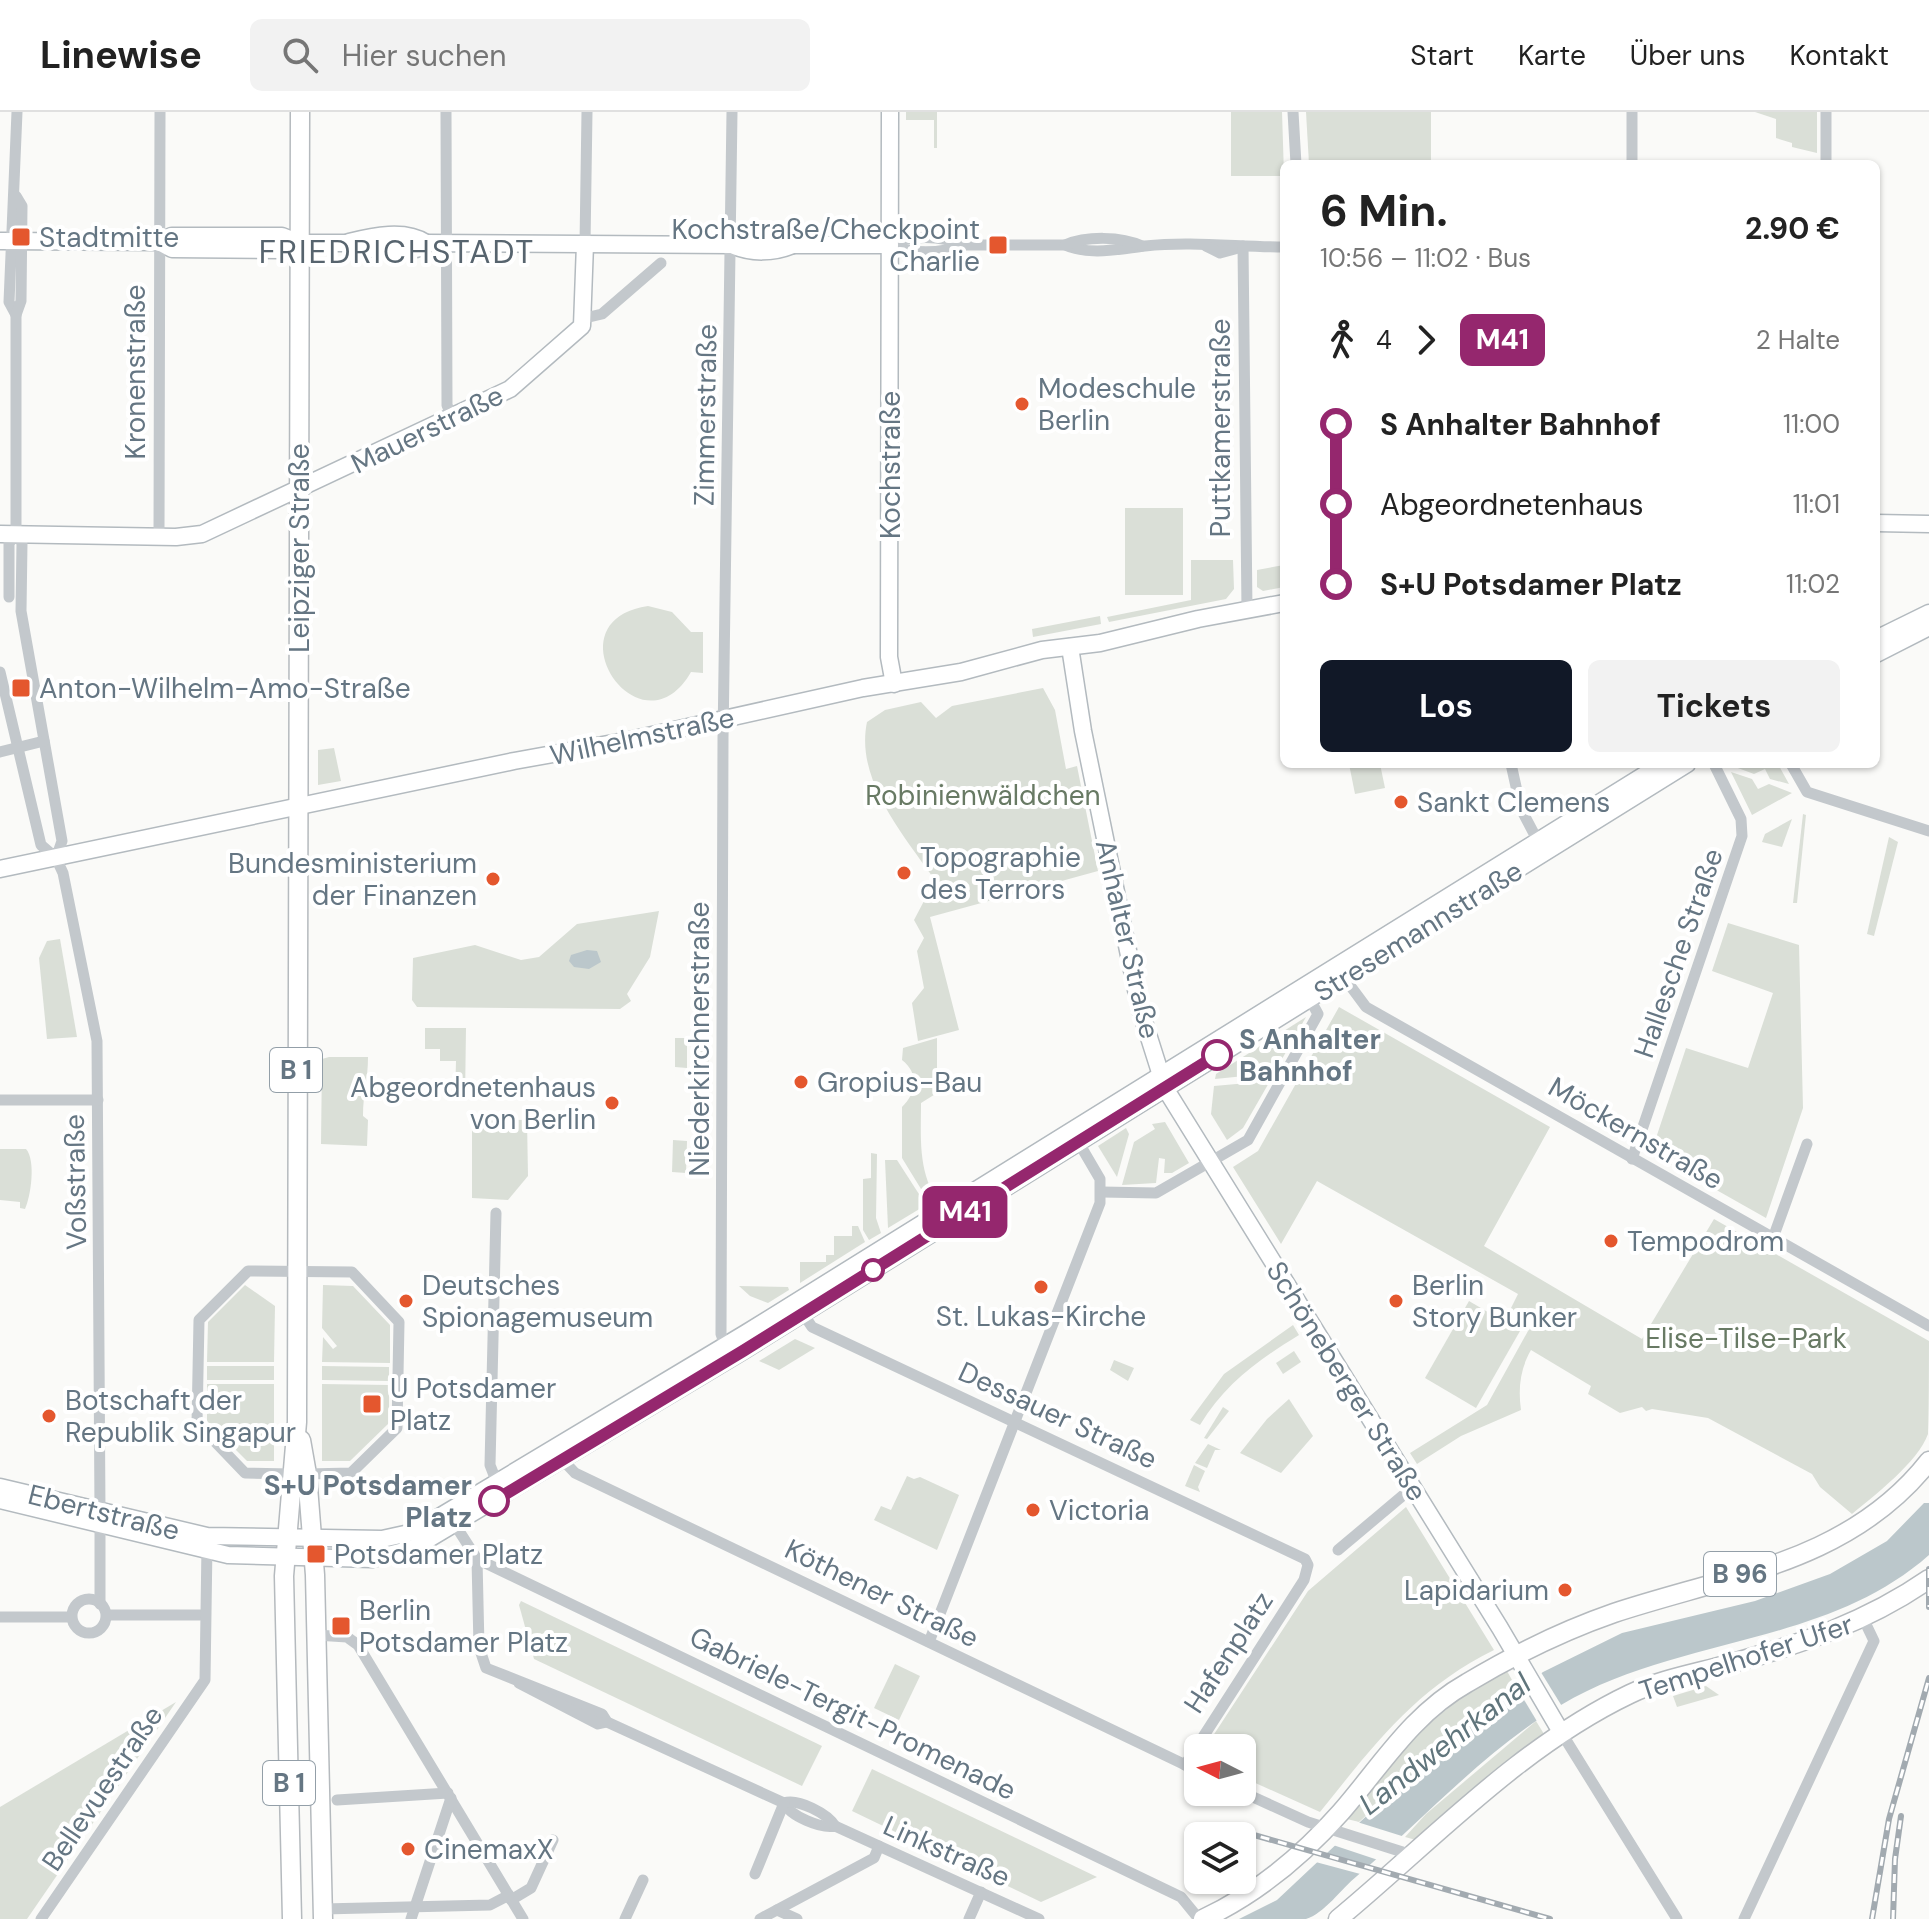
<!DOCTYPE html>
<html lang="de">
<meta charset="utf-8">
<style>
body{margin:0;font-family:"DM Sans",sans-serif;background:#f2f2f2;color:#222;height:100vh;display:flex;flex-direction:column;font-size:30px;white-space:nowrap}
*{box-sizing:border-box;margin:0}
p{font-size:26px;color:#767676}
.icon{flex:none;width:44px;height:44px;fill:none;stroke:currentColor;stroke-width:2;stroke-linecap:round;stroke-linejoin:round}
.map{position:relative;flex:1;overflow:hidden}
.details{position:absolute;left:1280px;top:48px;width:600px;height:608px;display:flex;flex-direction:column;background:#fff;border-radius:12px;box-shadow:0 2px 6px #0004}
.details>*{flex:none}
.badge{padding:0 16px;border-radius:12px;font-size:28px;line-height:52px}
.needle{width:52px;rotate:276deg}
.fabs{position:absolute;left:1184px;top:1622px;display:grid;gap:16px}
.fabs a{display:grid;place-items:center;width:72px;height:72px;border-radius:12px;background:#fff;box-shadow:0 2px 6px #0004;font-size:40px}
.map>.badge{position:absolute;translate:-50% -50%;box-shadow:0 0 0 4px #fff}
.legs{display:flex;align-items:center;gap:12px;height:88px;padding:0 40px;font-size:26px}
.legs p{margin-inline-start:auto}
.head{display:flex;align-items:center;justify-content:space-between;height:136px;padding:0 40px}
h1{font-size:44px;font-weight:700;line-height:60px}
.primary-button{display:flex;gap:16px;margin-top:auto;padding:16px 40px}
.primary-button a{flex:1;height:92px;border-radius:12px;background:#111827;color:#fff;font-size:32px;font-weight:700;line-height:92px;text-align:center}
.primary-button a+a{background:#f2f2f2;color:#222}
ul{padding:0 40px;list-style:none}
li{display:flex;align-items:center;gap:28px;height:80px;font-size:30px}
li i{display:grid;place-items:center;width:12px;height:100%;margin:0 10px;background:currentColor}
li i::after{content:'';width:20px;height:20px;margin:-10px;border:6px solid;border-radius:50%;background:#fff}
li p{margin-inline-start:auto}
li:first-child i{background:linear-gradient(#0000 50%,currentColor 0)}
li:last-child i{background:linear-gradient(currentColor 50%,#0000 0)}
header{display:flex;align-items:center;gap:48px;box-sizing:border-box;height:112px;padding:0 40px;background:#fff;border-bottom:2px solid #e0e0e0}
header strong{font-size:38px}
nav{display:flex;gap:44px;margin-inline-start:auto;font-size:28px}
.search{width:560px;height:72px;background:#f2f2f2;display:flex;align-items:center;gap:20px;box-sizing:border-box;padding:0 28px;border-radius:12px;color:#767676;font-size:30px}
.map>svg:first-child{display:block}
</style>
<header>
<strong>Linewise</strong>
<div class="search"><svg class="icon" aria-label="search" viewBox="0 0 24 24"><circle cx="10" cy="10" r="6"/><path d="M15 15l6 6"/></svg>Hier suchen</div>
<nav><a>Start</a><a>Karte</a><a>Über uns</a><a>Kontakt</a></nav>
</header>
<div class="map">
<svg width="1929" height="1807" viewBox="0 0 1929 1807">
<rect width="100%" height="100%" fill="#fafaf8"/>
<g fill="#dadfd7">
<polygon points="906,0 937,0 937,36 934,36 934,8 906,8"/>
<polygon points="1231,0 1282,0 1284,64 1231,64"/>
<polygon points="1306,0 1431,0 1431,52 1309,52"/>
<polygon points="1755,0 1817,0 1817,41 1792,35 1792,31 1776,26 1776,7"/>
<rect x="1125" y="396" width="58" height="87"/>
<polygon points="1191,448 1233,448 1234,477 1226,487 1109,510 1107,505 1191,488"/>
<polygon points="1284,453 1284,475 1263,479 1257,475 1257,458"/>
<path d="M648 494 672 500 691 520H703V561L691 560C641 647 547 509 648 494Z"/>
<polygon points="1100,504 1101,512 1033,525 1032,517"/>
<path d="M1043 576 1055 598 1066 657 1077 654 1098 759 930 805 959 918 918 929 912 891 924 876 917 839 924 826 914 808 924 789 943 780C911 731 854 672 867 610L885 598 921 590 936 606 952 594Z"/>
<polygon points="334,636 341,669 318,673 318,638"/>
<polygon points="1349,652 1380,652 1385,676 1355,682"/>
<polygon points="1727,652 1778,652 1789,672 1770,667 1765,657 1754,662"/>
<polygon points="1731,660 1752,667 1758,677 1769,672 1792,681 1752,703"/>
<polygon points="1803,702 1806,703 1797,791 1793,791"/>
<polygon points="1792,707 1782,735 1762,730 1765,722"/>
<polygon points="1889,725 1898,730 1874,824 1867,822"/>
<polygon points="659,799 650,845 627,882 631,889 620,897 417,895 412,888 413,846 475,833 521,848 539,845 577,812"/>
<polygon points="1728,811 1799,833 1803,996 1766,1106 1651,1041 1686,936 1748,956 1773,881 1712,859"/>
<polygon points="60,827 77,925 47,927 39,846 47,829"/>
<path d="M1339 895 1550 1015 1484 1134 1642 1227 1714 1107 1929 1229C1929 1249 1929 1305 1928 1322 1918 1350 1875 1383 1852 1402L1820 1375 1812 1362 1708 1306 1652 1297 1646 1299 1642 1295 1620 1301 1588 1282 1591 1274 1531 1238C1520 1257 1518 1277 1521 1298L1461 1324 1417 1352 1410 1341 1487 1293 1528 1219 1511 1209 1510 1198 1518 1182 1317 1069 1281 1132 1233 1055 1258 1039Z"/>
<polygon points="1306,905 1274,961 1215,967 1216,962"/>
<polygon points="425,916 466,916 465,987 455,987 456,949 440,949 440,937 425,937"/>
<polygon points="675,926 687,926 687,956 675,955"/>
<polygon points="698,926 709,926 709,957 697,957"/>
<path d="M937 926V981L921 991C921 1025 918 1057 936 1086L929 1090 902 1046V995C917 981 919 961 902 948L903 936Z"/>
<path d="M329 945H368C368 968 363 982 363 1004L368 1008 367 1034 321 1032 322 947Z"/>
<polygon points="1270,969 1243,1016 1227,1028 1211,1002 1214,974"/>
<polygon points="472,1007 527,1008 528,1064 508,1088 472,1086"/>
<polygon points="1165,1010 1189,1051 1172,1061 1164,1061 1165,1047 1159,1046 1156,1071 1122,1073 1134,1030 1155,1017 1152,1012"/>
<polygon points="1126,1016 1129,1022 1117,1065 1098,1034"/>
<polygon points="673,1028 687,1029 686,1061 672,1060"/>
<polygon points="697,1030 708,1030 707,1060 696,1060"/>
<path d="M0 1037H26C36 1048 31 1084 25 1097L20 1096V1090L0 1088Z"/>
<polygon points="871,1041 877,1042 876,1106 881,1121 869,1128 863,1118 863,1067 871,1066"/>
<polygon points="885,1048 897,1048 926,1093 888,1116"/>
<polygon points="852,1114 858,1114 865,1130 800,1171 800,1150 826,1150 826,1143 834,1143 834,1124 852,1124"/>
<polygon points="245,1173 275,1194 274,1250 207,1250 208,1210"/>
<polygon points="323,1173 353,1174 390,1213 390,1251 322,1250 323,1225 333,1237 337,1234 322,1216"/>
<polygon points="739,1174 788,1175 789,1178 768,1191 750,1184"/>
<polygon points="1469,1189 1520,1219 1476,1296 1425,1266"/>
<path d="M1293 1213 1299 1223C1258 1248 1225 1272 1200 1313L1190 1308 1224 1262Z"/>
<polygon points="795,1227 815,1236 779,1258 759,1249"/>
<polygon points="1294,1239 1301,1250 1283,1262 1276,1251"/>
<polygon points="1114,1248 1134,1256 1128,1269 1110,1258"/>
<rect x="207" y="1254" width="67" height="14"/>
<polygon points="322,1254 389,1255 389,1269 322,1268"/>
<polygon points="207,1272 274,1272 274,1349 247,1349 207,1309"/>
<polygon points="322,1272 389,1273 389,1311 350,1349 322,1349"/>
<polygon points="1289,1287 1313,1324 1281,1361 1240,1341 1267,1307"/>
<polygon points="1223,1295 1229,1299 1207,1327 1204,1326"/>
<polygon points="1208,1332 1221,1338 1215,1338 1207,1356 1195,1351"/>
<polygon points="1194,1353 1205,1359 1198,1375 1200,1380 1185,1374"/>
<polygon points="907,1364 914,1367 920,1365 959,1383 937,1438 874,1408 881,1394 891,1398"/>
<path d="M1406 1395 1494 1538C1415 1577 1374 1633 1320 1700L1242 1665V1636H1205L1308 1479Z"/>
<polygon points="521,1489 822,1634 802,1674 534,1547 519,1493"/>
<polygon points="895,1552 920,1564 899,1608 874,1596"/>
<path d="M1507 1559 1517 1577 1467 1612 1359 1710 1347 1707C1394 1647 1437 1592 1507 1559Z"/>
<polygon points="1706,1574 1719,1583 1677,1595 1673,1584"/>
<polygon points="176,1590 27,1807 0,1807 0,1695"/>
<polygon points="1536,1609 1544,1622 1416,1728 1405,1725 1426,1702"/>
<polygon points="872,1657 1097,1765 1041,1790 852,1699"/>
</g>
<g fill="#bbc7cb">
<polygon points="587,838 597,839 601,850 589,857 574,855 569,849 571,843"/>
<path d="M1924 1391H1929V1443C1825 1535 1677 1524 1561 1593 1485 1638 1424 1707 1357 1764 1342 1776 1324 1802 1306 1807 1287 1807 1259 1807 1239 1807L1277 1788 1442 1633 1543 1560 1622 1521 1755 1489 1830 1462 1887 1429Z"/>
</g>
<g fill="#fafaf8">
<polygon points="1539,1557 1563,1596 1538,1611 1515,1573"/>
<polygon points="1354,1709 1405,1725 1381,1749 1330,1732"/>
<polygon points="1321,1741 1350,1749 1373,1756 1364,1763 1312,1749"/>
</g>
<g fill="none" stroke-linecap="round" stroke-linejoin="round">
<g stroke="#b3babf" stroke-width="19">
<g id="secondary">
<polyline points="890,0 889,545 894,572"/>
<path d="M0 129 159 130 172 124H282L300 131H347L372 137H416L426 131 732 133C751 142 774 141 793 133H890"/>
<polyline points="159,130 172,137 282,138 300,131"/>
<path d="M349 130C373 124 405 117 426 131"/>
<path d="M732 133C751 123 774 124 793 133"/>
<polyline points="1876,411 1929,412"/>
<polyline points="0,422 176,425 202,422 510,277 582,214 585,132"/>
<polyline points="1876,527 1929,501"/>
<polyline points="1070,535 1083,619 1140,897 1165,976 1500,1516 1561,1620"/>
<polyline points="1876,542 1929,515"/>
<polyline points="0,757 514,649 630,628 863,576 961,560 1042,538 1100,531 1198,507 1284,491"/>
<polyline points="0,1375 207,1424 382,1427 414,1420 746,1221 1662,652"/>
<polyline points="0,1388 228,1443 372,1447 412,1437 743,1239 1687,652"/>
</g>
</g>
<g stroke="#b5babe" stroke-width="21">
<g id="primary">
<polyline points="301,1328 307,1362 315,1463 323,1807"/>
<polyline points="292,1807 284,1464 297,1310 300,0"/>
<path d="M1203 1807C1256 1782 1303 1743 1341 1700 1381 1654 1412 1602 1467 1571 1512 1544 1565 1518 1614 1501 1729 1463 1850 1450 1929 1349"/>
<path d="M1338 1807C1432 1729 1519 1635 1630 1582 1661 1567 1697 1561 1729 1552 1801 1532 1867 1510 1929 1467"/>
</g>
</g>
<g stroke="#c3c8cc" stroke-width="11">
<polyline points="446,0 447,293 452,306"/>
<polyline points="1293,0 1296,52"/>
<polyline points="1632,0 1632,52"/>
<polyline points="1826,52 1826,0"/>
<polyline points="585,132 587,0"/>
<path d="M890 133C911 142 941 142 962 133H1065C1090 144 1119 137 1145 134 1191 129 1238 135 1284 135"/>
<path d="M890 133C910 123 941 123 962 133"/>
<path d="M1065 133C1086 124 1121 124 1142 134"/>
<polyline points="1206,134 1220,141 1242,135"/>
<polyline points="1243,134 1247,498"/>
<polyline points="16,203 9,190 17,0"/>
<polyline points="585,206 602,202 661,151"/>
<polyline points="16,422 22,431 21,499 62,729 56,746"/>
<polyline points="159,424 160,0"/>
<polyline points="9,485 9,431 16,422 16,203 21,189 22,94 16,84"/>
<polyline points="0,560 41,733 56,746 63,761 97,929 100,1399"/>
<polyline points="0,640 44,629"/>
<polyline points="1511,652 1521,697 1540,733"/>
<polyline points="1791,652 1807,680 1929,719"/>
<polyline points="1340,860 1366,895 1929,1214"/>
<polyline points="0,988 98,988"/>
<polyline points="1632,1047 1742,724 1741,707 1714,652"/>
<polyline points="1102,1080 1156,1081 1248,1028 1318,902 1307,882"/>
<polyline points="496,1101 490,1353 497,1371"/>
<polyline points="1773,1126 1807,1032"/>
<polyline points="800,1197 812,1215 1305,1447 1308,1453 1304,1468 1185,1653"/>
<polyline points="727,1239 721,1222 723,627 732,0"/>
<polyline points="559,1344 575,1361 1198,1659"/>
<polyline points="291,1362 245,1361 197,1311 199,1208 248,1159 352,1160 399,1210 397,1316 351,1361 307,1362"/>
<path d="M452 1408 477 1447 479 1535 486 1556 602 1602 607 1610 784 1691C790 1704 821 1717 835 1714L1039 1807"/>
<polyline points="100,1412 100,1492"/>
<polyline points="1338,1438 1413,1375"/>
<polyline points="477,1447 1181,1785 1199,1807"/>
<circle cx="89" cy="1504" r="17"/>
<polyline points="108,1503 204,1503"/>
<polyline points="0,1505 69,1505"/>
<polyline points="316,1523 347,1525 358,1533 523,1807"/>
<polyline points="929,1530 1100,1091 1100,1067 1076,1026"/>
<polyline points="519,1571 598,1612 607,1610"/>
<polyline points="1561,1620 1677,1807"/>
<polyline points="1242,1680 1308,1710 1412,1743"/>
<polyline points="337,1688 448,1681"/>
<path d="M784 1691C798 1686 828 1702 835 1714"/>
<polyline points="755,1762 784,1691"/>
<polyline points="511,1788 531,1776 553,1728"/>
<polyline points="323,1797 490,1793 509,1783"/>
<polyline points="777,1798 797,1807"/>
<polyline points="41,1807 205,1568 207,1433"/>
<polyline points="411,1807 451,1686"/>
<polyline points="625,1807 643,1768"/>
<polyline points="760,1807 874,1746 879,1734"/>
<polyline points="969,1807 981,1780"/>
<polyline points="1744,1807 1874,1529 1863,1506"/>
</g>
<use href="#secondary" stroke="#fff" stroke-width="16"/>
<use href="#primary" stroke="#fff" stroke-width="18"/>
<g stroke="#a2aab0" stroke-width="6">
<g id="rail">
<polyline points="1929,1457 1929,1495"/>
<polyline points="1226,1715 1550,1807"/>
<polyline points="1872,1807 1889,1707 1929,1566"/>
<polyline points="1893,1807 1895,1747 1901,1704"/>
</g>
</g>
<use href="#rail" stroke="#fff" stroke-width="3" stroke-dasharray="9" stroke-linecap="butt"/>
</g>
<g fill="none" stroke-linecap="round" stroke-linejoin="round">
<g stroke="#fff" stroke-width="18">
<polyline id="line-1" points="494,1389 743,1239 1217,943"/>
</g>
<use href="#line-1" stroke="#95276e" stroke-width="12"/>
</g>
<g fill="#e4572e" stroke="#fff" stroke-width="3">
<rect x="11" y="115" width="20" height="20" rx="4"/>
<rect x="988" y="123" width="20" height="20" rx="4"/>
<circle cx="1022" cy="292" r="8"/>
<rect x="11" y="566" width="20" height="20" rx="4"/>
<circle cx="1401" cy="690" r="8"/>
<circle cx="904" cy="761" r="8"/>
<circle cx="493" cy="767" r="8"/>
<circle cx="801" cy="970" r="8"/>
<circle cx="612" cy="991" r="8"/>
<circle cx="1611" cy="1129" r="8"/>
<circle cx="1041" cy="1175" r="8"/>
<circle cx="406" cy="1189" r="8"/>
<circle cx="1396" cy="1189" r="8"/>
<rect x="362" y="1282" width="20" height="20" rx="4"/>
<circle cx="49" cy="1304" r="8"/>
<circle cx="1033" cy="1398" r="8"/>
<rect x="306" y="1432" width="20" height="20" rx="4"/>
<circle cx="1565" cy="1478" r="8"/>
<rect x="331" y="1504" width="20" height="20" rx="4"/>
<circle cx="408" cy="1737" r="8"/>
</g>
<g fill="#fff" stroke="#95276e" stroke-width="4">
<circle cx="1217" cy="943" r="14"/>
<circle cx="873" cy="1158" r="10"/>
<circle cx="494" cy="1389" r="14"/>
</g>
<g text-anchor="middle" stroke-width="8" stroke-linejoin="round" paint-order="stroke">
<g fill="#fff" stroke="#939fa8" stroke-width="2">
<rect x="270" y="936" width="52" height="44" rx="6"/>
<rect x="1704" y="1440" width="72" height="44" rx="6"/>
<rect x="263" y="1649" width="52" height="44" rx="6"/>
</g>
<g font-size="26" font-weight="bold" fill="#657683">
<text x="296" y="967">B 1</text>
<text x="1740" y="1471">B 96</text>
<text x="289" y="1680">B 1</text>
</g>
<g font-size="28" fill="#657683" stroke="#fff" text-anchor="start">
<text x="980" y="127" text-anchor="end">Kochstraße/Checkpoint<tspan x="980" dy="32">Charlie</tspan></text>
<text x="39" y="135">Stadtmitte</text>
<text x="1038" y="286">Modeschule<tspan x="1038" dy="32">Berlin</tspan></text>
<text x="39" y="586">Anton-Wilhelm-Amo-Straße</text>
<text x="1417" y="700">Sankt Clemens</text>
<text x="920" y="755">Topographie<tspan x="920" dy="32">des Terrors</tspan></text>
<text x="477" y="761" text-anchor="end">Bundesministerium<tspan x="477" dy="32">der Finanzen</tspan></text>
<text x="817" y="980">Gropius-Bau</text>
<text x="596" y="985" text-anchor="end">Abgeordnetenhaus<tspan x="596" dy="32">von Berlin</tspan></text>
<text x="1627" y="1139">Tempodrom</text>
<text x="422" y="1183">Deutsches<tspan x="422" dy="32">Spionagemuseum</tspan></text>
<text x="1412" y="1183">Berlin<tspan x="1412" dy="32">Story Bunker</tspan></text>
<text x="1041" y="1214" text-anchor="middle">St. Lukas-Kirche</text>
<text x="390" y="1286">U Potsdamer<tspan x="390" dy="32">Platz</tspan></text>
<text x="65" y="1298">Botschaft der<tspan x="65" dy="32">Republik Singapur</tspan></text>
<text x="1049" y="1408">Victoria</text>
<text x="334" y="1452">Potsdamer Platz</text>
<text x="1549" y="1488" text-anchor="end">Lapidarium</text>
<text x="359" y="1508">Berlin<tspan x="359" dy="32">Potsdamer Platz</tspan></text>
<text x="424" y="1747">CinemaxX</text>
</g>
<g font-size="28" fill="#657683" stroke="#fff">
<text transform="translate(135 260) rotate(-90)" y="10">Kronenstraße</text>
<text transform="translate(705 303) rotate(-89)" y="10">Zimmerstraße</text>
<text transform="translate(1220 316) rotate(-90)" y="10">Puttkamerstraße</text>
<text transform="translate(427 317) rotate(-26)" y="10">Mauerstraße</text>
<text transform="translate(890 353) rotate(-90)" y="10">Kochstraße</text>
<text transform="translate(299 436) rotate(-90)" y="10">Leipziger Straße</text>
<text transform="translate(642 624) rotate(-12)" y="10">Wilhelmstraße</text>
<text transform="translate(1418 819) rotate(-32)" y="10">Stresemannstraße</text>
<text transform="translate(1128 827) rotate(77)" y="10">Anhalter Straße</text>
<text transform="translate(1678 841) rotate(-71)" y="10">Hallesche Straße</text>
<text transform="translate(699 927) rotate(-90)" y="10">Niederkirchnerstraße</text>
<text transform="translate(1636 1021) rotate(30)" y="10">Möckernstraße</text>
<text transform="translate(75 1070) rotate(-91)" y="10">Voßstraße</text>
<text transform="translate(1347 1269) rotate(58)" y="10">Schöneberger Straße</text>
<text transform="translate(1058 1303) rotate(25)" y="10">Dessauer Straße</text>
<text transform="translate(104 1400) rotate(14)" y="10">Ebertstraße</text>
<text transform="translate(882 1481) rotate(26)" y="10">Köthener Straße</text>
<text transform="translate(1228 1540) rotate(-57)" y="10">Hafenplatz</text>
<text transform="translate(1746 1545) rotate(-18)" y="10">Tempelhofer Ufer</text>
<text transform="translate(853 1601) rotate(26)" y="10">Gabriele-Tergit-Promenade</text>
<text transform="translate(102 1676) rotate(-56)" y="10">Bellevuestraße</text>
<text transform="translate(947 1739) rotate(24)" y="10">Linkstraße</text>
</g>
<g font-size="28" fill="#687a64" stroke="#fff">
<text x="983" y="693">Robinienwäldchen</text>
<text x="1746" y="1236">Elise-Tilse-Park</text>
</g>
<g font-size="28" font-weight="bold" fill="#657683" stroke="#fff" text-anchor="start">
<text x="1239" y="937">S Anhalter<tspan x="1239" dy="32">Bahnhof</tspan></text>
<text x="472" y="1383" text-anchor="end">S+U Potsdamer<tspan x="472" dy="32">Platz</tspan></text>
</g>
<g font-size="30" font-style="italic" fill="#60757c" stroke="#fff">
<text transform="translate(1445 1632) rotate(-38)" y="10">Landwehrkanal</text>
</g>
<g font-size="32" letter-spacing="2" fill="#57646e" stroke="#fff">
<text x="397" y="151">FRIEDRICHSTADT</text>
</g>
</g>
</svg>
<div class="fabs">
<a><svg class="needle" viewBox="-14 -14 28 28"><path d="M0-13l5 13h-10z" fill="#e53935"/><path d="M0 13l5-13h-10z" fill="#767676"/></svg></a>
<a><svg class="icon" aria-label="layers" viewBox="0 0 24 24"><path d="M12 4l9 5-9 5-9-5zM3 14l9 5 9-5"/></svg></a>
</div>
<b class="badge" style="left:965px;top:1100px;background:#95276e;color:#fff">M41</b>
<section class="details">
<div class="head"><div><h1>6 Min.</h1><p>10:56 – 11:02 · Bus</p></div><b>2.90 €</b></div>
<div class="legs"><svg class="icon" aria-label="walk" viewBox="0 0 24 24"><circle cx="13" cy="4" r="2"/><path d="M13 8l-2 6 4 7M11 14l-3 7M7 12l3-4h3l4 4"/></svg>4<svg class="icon" aria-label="forward" viewBox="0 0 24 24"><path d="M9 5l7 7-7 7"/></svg><b class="badge" style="background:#95276e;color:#fff">M41</b><p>2 Halte</p></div>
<ul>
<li><i style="color:#95276e"></i><b>S Anhalter Bahnhof</b><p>11:00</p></li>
<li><i style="color:#95276e"></i><span>Abgeordnetenhaus</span><p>11:01</p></li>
<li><i style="color:#95276e"></i><b>S+U Potsdamer Platz</b><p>11:02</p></li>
</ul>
<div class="primary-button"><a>Los</a><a>Tickets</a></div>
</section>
</div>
